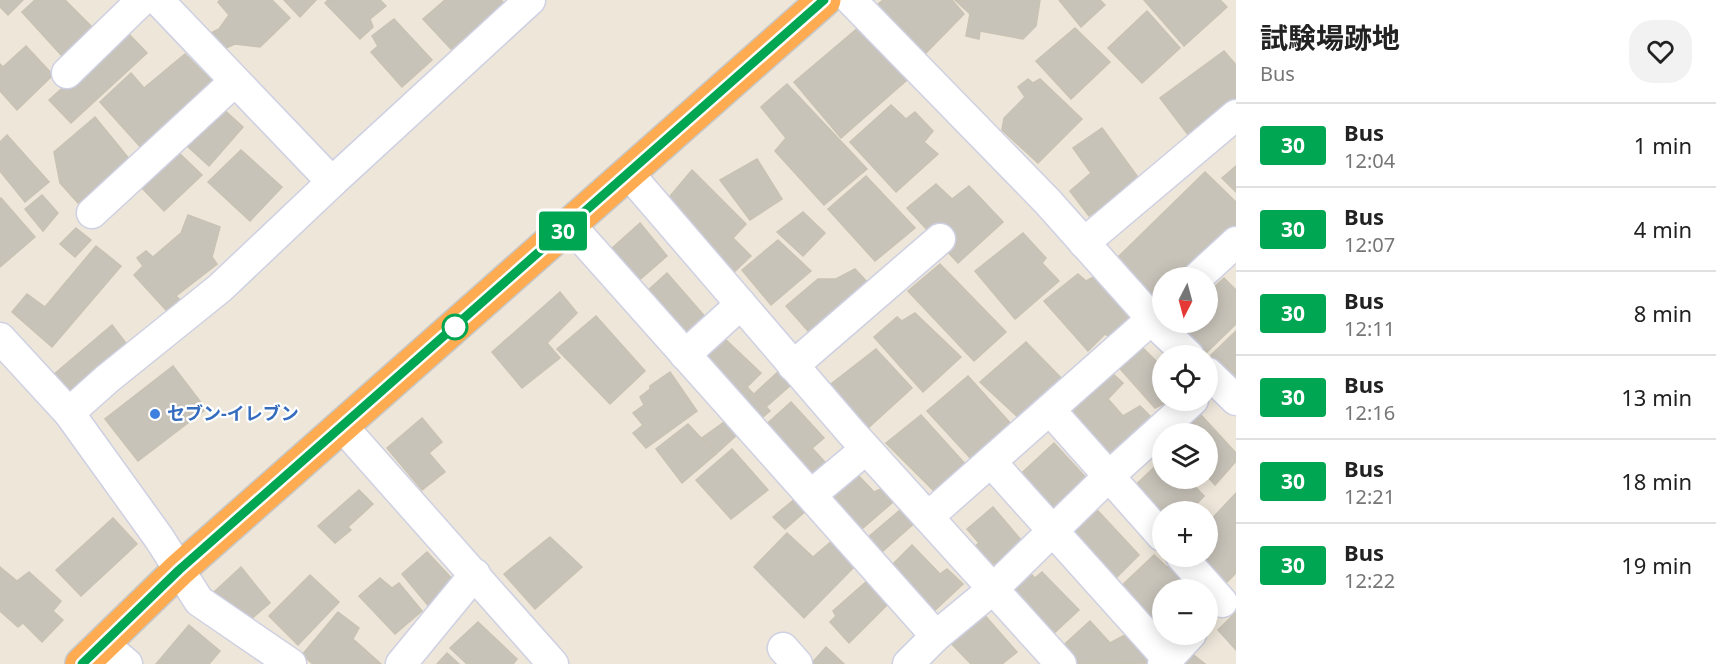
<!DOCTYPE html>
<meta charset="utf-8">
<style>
body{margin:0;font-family:"Noto Sans","Noto Sans JP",sans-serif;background:#f2f2f2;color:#222;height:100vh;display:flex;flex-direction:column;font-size:22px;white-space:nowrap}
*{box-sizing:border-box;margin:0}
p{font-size:20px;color:#767676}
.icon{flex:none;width:33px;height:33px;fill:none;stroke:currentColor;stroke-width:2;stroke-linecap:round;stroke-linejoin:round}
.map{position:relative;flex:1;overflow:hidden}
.panel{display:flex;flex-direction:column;background:#fff;width:480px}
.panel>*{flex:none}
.badge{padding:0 12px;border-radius:4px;font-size:21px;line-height:39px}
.needle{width:39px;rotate:186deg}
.controls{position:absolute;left:1152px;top:267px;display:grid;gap:12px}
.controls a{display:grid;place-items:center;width:66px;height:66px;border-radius:50%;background:#fff;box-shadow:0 3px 15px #0003;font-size:30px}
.map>.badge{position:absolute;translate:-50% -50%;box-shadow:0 0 0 3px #fff}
.round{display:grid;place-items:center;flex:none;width:63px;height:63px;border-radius:24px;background:#f2f2f2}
.head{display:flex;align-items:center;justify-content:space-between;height:102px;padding:0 24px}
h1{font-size:28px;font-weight:700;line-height:45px}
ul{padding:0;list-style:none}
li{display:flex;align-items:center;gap:18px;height:84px;padding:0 24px;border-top:2px solid #e0e0e0}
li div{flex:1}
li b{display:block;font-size:22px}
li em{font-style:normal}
li .badge{min-width:66px;font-weight:700;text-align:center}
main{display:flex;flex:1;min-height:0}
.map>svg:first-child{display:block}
</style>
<main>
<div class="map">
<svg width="1236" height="664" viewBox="0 0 1236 664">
<rect width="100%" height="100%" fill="#ede6d9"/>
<g fill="#c8c3b9" stroke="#c8c2b3" stroke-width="1.5">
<polygon points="0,0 23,0 8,15 0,7"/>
<polygon points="35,0 65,0 92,27 62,56 22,12"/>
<polygon points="220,0 272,0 290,18 260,47 235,44 214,53 201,38 219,29 229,15 218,2"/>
<polygon points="284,0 316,0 300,17"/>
<polygon points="328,0 380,0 386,6 370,19 373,27 360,39 325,3"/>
<polygon points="445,0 501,0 504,3 451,49 423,19"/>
<polygon points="883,0 952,0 964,14 924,55 877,5"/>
<polygon points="955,0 1040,0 1036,26 1023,39 980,31 979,39 966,36 970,14"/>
<polygon points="1059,0 1100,0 1105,5 1081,27"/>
<polygon points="1144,0 1220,0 1227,7 1184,46"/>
<polygon points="1147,11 1180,48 1142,83 1108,48"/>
<polygon points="394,19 432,60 402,87 371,52 378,46 372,36"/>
<polygon points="859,27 907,80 841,138 794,82"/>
<polygon points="1075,28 1110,62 1071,99 1036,61"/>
<polygon points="126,31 147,53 71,123 49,100"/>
<polygon points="26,46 53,75 17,110 0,91 0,64 3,67"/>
<polygon points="1224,51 1236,65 1236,98 1189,136 1160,98"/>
<polygon points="185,54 215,84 144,151 100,102 131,73 144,88"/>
<polygon points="1028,79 1033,83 1040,79 1082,119 1038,163 1002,130 1004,118 1025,97 1018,87"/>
<polygon points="787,84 867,169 824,205 775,151 786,138 761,107"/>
<polygon points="891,105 906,119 915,112 933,131 924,142 938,154 896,192 850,142"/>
<polygon points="221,107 243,127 209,166 186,145"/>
<polygon points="95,117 130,160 78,203 60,183 54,152"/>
<polygon points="1102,128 1140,180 1089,216 1070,191 1091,173 1073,148"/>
<polygon points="7,135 49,182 25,202 0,171 0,142"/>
<polygon points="241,150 282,187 250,221 208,182"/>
<polygon points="178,152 202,175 164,211 142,188"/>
<polygon points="757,159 782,199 750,220 720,180"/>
<polygon points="1236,166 1236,192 1222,178"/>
<polygon points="692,170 746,224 733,238 751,256 731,275 666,201"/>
<polygon points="1205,172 1236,202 1236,230 1187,278 1162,278 1162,301 1161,303 1115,260"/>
<polygon points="866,176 915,228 875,261 828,209"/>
<polygon points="936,184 952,199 969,186 1003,222 958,263 907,208"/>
<polygon points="42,195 58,213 43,231 25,209"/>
<polygon points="1,198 35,237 0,267 0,199"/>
<polygon points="803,212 825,233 803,256 777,232"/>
<polygon points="188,215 220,227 212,257 217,264 176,296 180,300 166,310 134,275 143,266 137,258 146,251 153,257 181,233"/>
<polygon points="640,223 667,256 628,290 601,258"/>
<polygon points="76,228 91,240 75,257 60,244"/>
<polygon points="1023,233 1046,258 1042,263 1059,281 1015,319 975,271"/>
<polygon points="778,240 811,271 771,305 742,270"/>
<polygon points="96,246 121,266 52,347 12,312 27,294 45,307"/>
<polygon points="940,264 1006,332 974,361 908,291"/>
<polygon points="855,269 870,285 816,340 786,306 818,279 836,279"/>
<polygon points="667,273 714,327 683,352 635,302"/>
<polygon points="1078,274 1086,281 1098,275 1137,320 1114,339 1105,334 1088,351 1044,301"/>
<polygon points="1224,278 1236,290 1236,324 1207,352 1182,328 1185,322 1208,322 1208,293"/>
<polygon points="560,292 577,313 547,343 560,358 522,388 492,352"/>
<polygon points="915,313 961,357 923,392 874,337 897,317 902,321"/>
<polygon points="596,316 645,371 610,404 557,349"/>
<polygon points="112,325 128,346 70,393 53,375"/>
<polygon points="1236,331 1236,381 1211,355"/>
<polygon points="725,339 761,373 733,401 697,365"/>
<polygon points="1026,342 1065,382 1022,421 980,382"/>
<polygon points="1140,345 1161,366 1162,365 1162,400 1180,400 1169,411 1163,404 1155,408 1116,364"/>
<polygon points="876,349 912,388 867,429 827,387"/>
<polygon points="1102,364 1123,383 1108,399 1123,416 1140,406 1156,422 1103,472 1058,408"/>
<polygon points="173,366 206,409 138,461 105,419"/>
<polygon points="780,370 792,384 766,407 754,394"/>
<polygon points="670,372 697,411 646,448 633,433 643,425 633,413 644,405 640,397 650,389 650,386"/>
<polygon points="968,376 1012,425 973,461 927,411"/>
<polygon points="747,387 770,411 752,426 733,401"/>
<polygon points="791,402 824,438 790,467 759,431"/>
<polygon points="921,415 967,466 937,494 886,443"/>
<polygon points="1201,415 1236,453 1236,461 1215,485 1208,477 1208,434 1180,434"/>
<polygon points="422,418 442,442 429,453 445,472 422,490 387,448"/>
<polygon points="727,420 740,432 716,454 702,438"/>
<polygon points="688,424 716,454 682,483 656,449"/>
<polygon points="1054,443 1088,480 1047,519 1013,481"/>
<polygon points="812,448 834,472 812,492 790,467"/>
<polygon points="732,449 768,490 731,519 696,480"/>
<polygon points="1162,460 1162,478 1187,478 1204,496 1189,512 1162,512 1162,530 1128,492"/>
<polygon points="856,473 874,492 881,489 893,502 856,534 823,501"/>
<polygon points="359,490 373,504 348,527 351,530 335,543 318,526"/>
<polygon points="1236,493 1236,573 1226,583 1197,556 1208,556 1208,523"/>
<polygon points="796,498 807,510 785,529 773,517"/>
<polygon points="906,505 918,520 874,559 860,544"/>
<polygon points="993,507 1021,540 990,568 970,550 979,543 967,529"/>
<polygon points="1079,511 1089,516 1098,511 1139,555 1111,583 1061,530"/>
<polygon points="113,518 137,544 81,596 56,570"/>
<polygon points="787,533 813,557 833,540 856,565 804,618 754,567"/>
<polygon points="550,537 582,567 535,609 504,574"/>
<polygon points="912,545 940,574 947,569 963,584 932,613 888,569"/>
<polygon points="427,552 457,584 431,609 402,574"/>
<polygon points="1154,555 1167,567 1173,564 1198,590 1162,590 1162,634 1114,593"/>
<polygon points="0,567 17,581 29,572 61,601 53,611 63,620 42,642 23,623 18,627 0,611"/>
<polygon points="241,567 270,603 250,620 212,594"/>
<polygon points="1025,568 1035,578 1042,572 1079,610 1051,636 1003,585"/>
<polygon points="310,575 339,602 298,645 269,616"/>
<polygon points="380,578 392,588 399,583 422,611 395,634 359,596"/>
<polygon points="867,581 890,602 849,643 830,622 836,616 833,611"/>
<polygon points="981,611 1017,652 1002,664 971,664 947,639"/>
<polygon points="338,612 359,628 353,639 381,664 313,664 302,655"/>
<polygon points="1236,612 1236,650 1218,630"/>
<polygon points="1090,621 1110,643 1125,635 1152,663 1070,664 1057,651"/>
<polygon points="478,622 517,659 513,664 467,664 450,648"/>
<polygon points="189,625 220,651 209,664 156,664"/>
<polygon points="826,647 844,664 811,664"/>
<polygon points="1190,652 1205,664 1178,664"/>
<polygon points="447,653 459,664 437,664"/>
</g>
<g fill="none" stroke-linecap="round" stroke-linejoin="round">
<g stroke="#ced0e3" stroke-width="33">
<g id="street">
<polyline points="851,0 1047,201 1163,331 1189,356"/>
<polyline points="67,73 142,0"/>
<polyline points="629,174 850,431 1061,664"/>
<polyline points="332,182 530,0"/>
<polyline points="92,213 235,81"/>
<polyline points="570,225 936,636"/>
<polyline points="1084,243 1236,115"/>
<polyline points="1197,278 1236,242"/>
<polyline points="0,338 69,413 159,538 199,601 291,664"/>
<polyline points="685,355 741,304"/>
<polyline points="793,366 940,239"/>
<polyline points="1208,373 1236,400"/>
<polyline points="1050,410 1162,536"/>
<polyline points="69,413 107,379 220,288 332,182 158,0"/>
<polyline points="342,426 553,664"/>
<polyline points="991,462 1168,659"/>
<polyline points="811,495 866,449"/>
<polyline points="928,517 1162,310"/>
<polyline points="1181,556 1222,602"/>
<polyline points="102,643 127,664"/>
<polyline points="783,648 797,664"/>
<polyline points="401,664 475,574"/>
<polyline points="908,664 936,636 993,589 1109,476 1193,400"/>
<polyline points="1163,664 1191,634"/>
</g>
</g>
<g stroke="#c7c7c7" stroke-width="36">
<polyline id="highway" points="82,664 179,570 824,0"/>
</g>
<use href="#street" stroke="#fff" stroke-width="30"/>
<use href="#highway" stroke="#ffab51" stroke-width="33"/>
</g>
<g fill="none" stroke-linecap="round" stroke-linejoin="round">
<g stroke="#fff" stroke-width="14">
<polyline id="line" points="82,664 179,570 824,0"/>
</g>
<use href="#line" stroke="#00a651" stroke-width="9"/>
</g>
<circle fill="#fff" stroke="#00a651" stroke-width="3" cx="455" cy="327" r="12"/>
<circle fill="#3f7fe0" stroke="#fff" stroke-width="2" cx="155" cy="414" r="6"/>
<g text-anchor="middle" stroke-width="4.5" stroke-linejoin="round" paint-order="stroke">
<g font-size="18" font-weight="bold" fill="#366cbe" stroke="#fff" text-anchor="start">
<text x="167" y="420">セブン-イレブン</text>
</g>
</g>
</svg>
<div class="controls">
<a><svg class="needle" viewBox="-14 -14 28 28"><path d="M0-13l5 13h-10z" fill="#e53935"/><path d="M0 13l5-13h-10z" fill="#767676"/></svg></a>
<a><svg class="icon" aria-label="locate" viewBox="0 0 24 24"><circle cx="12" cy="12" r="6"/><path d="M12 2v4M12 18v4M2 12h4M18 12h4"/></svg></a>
<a><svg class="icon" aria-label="layers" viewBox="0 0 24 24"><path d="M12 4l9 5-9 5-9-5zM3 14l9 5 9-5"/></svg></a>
<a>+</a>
<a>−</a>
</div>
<b class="badge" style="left:563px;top:231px;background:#00a651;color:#fff">30</b>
</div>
<section class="panel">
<div class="head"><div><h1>試験場跡地</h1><p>Bus</p></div><a class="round"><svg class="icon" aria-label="heart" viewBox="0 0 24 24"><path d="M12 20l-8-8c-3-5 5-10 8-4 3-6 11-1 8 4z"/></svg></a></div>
<ul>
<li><span class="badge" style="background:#00a651;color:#fff">30</span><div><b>Bus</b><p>12:04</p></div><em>1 min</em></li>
<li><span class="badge" style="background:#00a651;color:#fff">30</span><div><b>Bus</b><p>12:07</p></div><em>4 min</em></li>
<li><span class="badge" style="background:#00a651;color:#fff">30</span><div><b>Bus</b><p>12:11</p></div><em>8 min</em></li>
<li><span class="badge" style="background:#00a651;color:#fff">30</span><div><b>Bus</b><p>12:16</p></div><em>13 min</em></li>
<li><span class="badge" style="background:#00a651;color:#fff">30</span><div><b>Bus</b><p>12:21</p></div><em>18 min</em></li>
<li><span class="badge" style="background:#00a651;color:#fff">30</span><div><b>Bus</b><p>12:22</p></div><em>19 min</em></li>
</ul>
</section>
</main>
